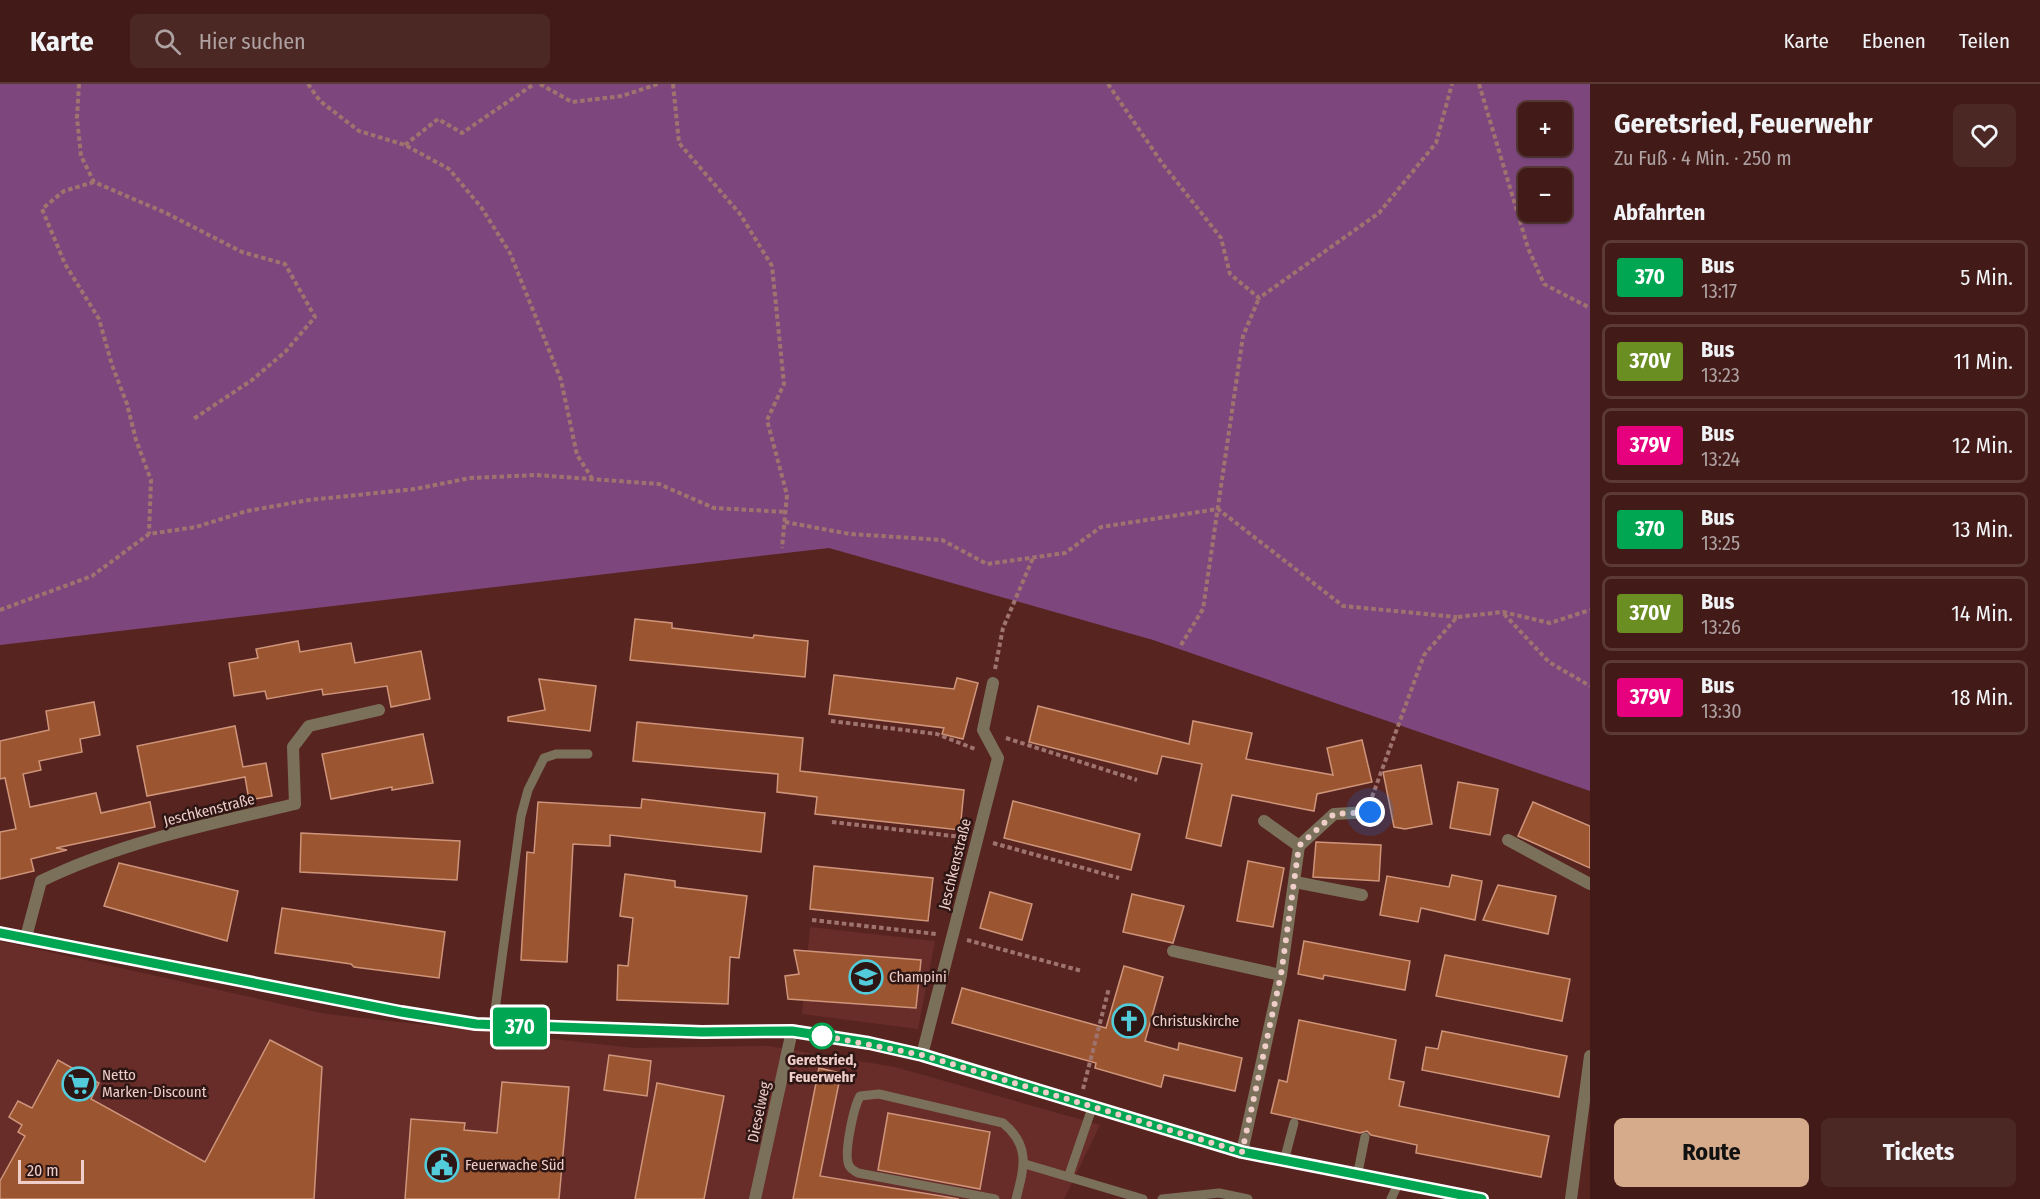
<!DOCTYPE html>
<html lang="de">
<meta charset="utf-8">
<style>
body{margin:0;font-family:"Fira Sans Condensed",sans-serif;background:#4c2825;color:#f1f3f6;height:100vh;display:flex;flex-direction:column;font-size:22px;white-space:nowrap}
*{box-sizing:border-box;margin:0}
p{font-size:20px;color:#aea1a2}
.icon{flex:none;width:33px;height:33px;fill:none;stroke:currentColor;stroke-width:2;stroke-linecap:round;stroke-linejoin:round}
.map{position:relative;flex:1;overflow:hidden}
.drawer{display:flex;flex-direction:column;background:#421b18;width:450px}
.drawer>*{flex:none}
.badge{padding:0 12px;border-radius:4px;font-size:21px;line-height:39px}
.fabs{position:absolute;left:1518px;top:18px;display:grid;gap:12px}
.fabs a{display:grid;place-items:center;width:54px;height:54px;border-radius:9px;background:#421b18;box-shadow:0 2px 4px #0004,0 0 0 2px #5a3937;font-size:30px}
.scale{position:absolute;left:18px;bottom:15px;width:66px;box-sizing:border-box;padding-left:6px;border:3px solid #efcdc8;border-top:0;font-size:16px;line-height:21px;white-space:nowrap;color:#efcdc8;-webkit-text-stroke:4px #2e1614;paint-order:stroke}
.you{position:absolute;width:30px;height:30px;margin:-15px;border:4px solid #fff;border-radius:50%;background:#1a73e8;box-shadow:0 0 0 9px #1a73e833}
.map>.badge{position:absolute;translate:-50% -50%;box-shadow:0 0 0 3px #fff}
h2{padding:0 24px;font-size:22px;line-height:54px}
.round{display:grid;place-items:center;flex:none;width:63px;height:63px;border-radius:9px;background:#4c2825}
.headline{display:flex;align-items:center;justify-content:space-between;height:102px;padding:0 24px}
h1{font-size:28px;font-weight:700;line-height:45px}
.cta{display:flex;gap:12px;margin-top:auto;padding:12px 24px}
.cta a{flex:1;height:69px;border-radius:9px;background:#d6ab8b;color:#111;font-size:24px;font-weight:700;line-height:69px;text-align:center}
.cta a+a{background:#4c2825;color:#f1f3f6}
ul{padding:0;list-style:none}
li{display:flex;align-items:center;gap:18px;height:75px;margin:0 12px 9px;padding:0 12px;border:3px solid #5a3937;border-radius:9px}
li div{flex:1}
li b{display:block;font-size:22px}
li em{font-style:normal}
li .badge{min-width:66px;font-weight:700;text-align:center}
header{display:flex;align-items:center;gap:36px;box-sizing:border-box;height:84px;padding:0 30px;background:#421b18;border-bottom:2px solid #5a3937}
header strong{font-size:28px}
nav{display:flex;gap:33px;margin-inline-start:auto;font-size:21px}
.search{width:420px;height:54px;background:#4c2825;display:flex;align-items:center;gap:15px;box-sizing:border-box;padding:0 21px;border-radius:9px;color:#aea1a2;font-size:22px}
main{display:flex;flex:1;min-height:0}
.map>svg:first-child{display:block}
</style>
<header>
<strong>Karte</strong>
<div class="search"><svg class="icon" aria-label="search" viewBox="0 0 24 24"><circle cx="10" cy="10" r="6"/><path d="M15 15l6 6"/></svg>Hier suchen</div>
<nav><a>Karte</a><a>Ebenen</a><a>Teilen</a></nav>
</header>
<main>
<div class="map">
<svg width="1590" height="1115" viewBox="0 0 1590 1115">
<rect width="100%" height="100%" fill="#582420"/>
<g fill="#682d29">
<polygon points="810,843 935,857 918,945 802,930"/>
<polygon points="0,857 326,930 634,964 768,962 895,983 1100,1041 1064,1115 0,1115"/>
</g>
<path fill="#7d477e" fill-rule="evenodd" d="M0 0H1590V707L1153 556 829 464 0 561ZM1528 28H1562V62H1528ZM1528 94H1562V128H1528Z"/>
<g fill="#9c5531" stroke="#ce957b" stroke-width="1.5">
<polygon points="635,535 672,539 672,544 753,554 754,551 808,557 805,593 630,576"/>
<polygon points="298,557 300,568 351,559 355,579 421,567 430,615 391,623 387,602 323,611 322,605 267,615 265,607 234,612 229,579 258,574 256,565"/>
<polygon points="834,591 954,605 957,594 978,599 963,655 942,650 944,644 829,630"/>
<polygon points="539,595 596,602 590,647 508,637 508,633 545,626"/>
<polygon points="94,618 100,651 80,655 82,668 39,677 41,686 23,690 30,723 96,709 101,729 150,718 155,743 56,764 67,766 31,775 34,787 0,795 0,748 16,745 5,694 0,695 0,657 49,646 46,627"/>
<polygon points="1038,622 1189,660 1193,637 1252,649 1246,675 1333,691 1327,664 1362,656 1372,698 1317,710 1314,727 1232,711 1221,762 1186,754 1202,680 1162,672 1157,690 1029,658"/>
<polygon points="637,638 803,654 800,687 964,706 960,746 815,730 817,713 777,708 778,690 633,677"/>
<polygon points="235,642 243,683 266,679 272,712 249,716 245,693 147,712 137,662"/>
<polygon points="423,650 433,699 392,706 392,703 331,715 322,670"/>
<polygon points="1421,681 1432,740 1405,745 1394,743 1383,688"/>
<polygon points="1458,698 1498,705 1490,751 1450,744"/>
<polygon points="642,715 765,729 761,768 610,751 610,762 573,760 567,878 521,876 527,768 534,769 538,718 641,724"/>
<polygon points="1013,717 1140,750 1131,786 1004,754"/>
<polygon points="1533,718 1590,742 1590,784 1518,752"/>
<polygon points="301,749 460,757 457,796 300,788"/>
<polygon points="1316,758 1381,761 1379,797 1313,793"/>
<polygon points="1248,777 1284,784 1273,843 1237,837"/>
<polygon points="119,779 238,807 227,857 104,822"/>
<polygon points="814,782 933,794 928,837 810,825"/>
<polygon points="625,790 675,797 675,803 747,812 739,874 730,873 728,920 617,916 618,881 628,882 633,834 620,832"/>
<polygon points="1452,791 1482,797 1475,836 1421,824 1418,838 1380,831 1387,792 1449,803"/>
<polygon points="1498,801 1556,812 1548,850 1483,836"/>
<polygon points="990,808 1032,820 1022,856 980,844"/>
<polygon points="1132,810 1184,822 1173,859 1123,848"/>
<polygon points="282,824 445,848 439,894 354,883 351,880 275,869"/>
<polygon points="1304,857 1410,877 1405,906 1324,891 1323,895 1298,890"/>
<polygon points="794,866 921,876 916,924 788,915 785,892 799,890"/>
<polygon points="1445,871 1570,895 1562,937 1436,912"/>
<polygon points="1124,882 1163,893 1145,957 1178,966 1179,959 1242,974 1235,1007 1164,991 1161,1003 1095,984 1096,979 952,939 962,904 1106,944"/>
<polygon points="1299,936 1396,956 1389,995 1404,998 1399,1022 1549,1052 1541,1093 1416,1069 1417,1061 1371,1051 1367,1047 1360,1049 1271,1029 1279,996 1287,998"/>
<polygon points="1442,947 1567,972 1559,1013 1422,986 1426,963 1438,965"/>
<polygon points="270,956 322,983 314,1115 0,1115 0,1097 25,1052 18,1048 22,1041 9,1033 18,1017 32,1024 58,976 99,999 91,1015 205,1078"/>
<polygon points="609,971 651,977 647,1012 604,1006"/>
<polygon points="819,984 841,989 820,1092 959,1115 793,1115"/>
<polygon points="502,998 569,1003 559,1115 405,1115 411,1035 465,1039 464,1046 497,1049"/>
<polygon points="657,999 724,1012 704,1115 635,1115"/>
<polygon points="888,1029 990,1048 980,1105 878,1086"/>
</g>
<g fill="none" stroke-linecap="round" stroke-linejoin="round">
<g stroke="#9f746f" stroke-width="4" stroke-dasharray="4.5 3" stroke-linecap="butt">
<polyline points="79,0 77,34 81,72 94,98 166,129 242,168 285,180 315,233 285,268 252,296 192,336"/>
<polyline points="308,0 320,17 359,47 405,61 449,85 481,123 510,169 561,296 577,371 592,394"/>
<polyline points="540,0 572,18 622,12 658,0"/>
<polyline points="673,0 679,59 740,130 772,182 784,300 767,336 787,411 782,464"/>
<polyline points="1108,0 1162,79 1221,154 1230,190 1259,214 1379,129 1436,59 1452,0"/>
<polyline points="1479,0 1528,164 1544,200 1590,224"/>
<polyline points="405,61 438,35 462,49 534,0"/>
<polyline points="94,98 64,107 42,125 65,180 99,235 112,281 127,320 136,356 151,396 149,450"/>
<polyline points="785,438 850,450 942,456 987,480 1065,469 1101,443 1218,425 1343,522 1457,533"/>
<polyline points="0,526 92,492 149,450 196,443 247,427 309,416 415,405 470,394 536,391 659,400 714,424 786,428"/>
<polyline points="1504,530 1549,578 1590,602"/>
<polyline points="1181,561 1203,525 1243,252 1259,214"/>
<polyline points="995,585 1003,544 1033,474"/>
<polyline points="831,637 937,650 975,665"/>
<polyline points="1006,654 1137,696"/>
<polyline points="1372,713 1424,571 1457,533 1503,528 1550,539 1590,526"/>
<polyline points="832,738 962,753"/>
<polyline points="993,759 1119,794"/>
<polyline points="812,836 936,850"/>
<polyline points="967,856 1082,887"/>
<polyline points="1083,1005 1109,904"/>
</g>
<g stroke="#7b715b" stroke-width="9">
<polyline points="493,941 521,732 528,706 544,674 556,670 588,670"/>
<polyline points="1284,1077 1294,1039"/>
<polyline points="1025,1080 1143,1115"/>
<polyline points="1069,1091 1092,1024"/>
<polyline points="1357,1093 1365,1053"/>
<path d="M995 1115 858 1089C855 1087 852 1086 850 1083 842 1073 854 1023 860 1012L879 1010 1003 1039C1031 1062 1024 1084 1016 1115"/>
<polyline points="1162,1115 1219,1109 1248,1115"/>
<polyline points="1391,1115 1398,1100"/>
</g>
<g stroke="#7b715b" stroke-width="12">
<polyline points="1508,756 1590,800"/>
<polyline points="1299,762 1334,730 1370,728"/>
<polyline points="1295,798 1362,811"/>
<path d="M26 853 41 797C121 758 209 740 295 720L293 663 309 642 379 626"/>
<polyline points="1173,867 1281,891"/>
<polyline points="922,971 998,674 983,646 993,599"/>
<polyline points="1242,1068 1281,891 1299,762 1264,737"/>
<polyline points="755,1115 792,947"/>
<polyline points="1571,1115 1590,972"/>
</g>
<polyline stroke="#a1916e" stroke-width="12" points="0,849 401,928 476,940 702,948 792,947 869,959 922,971 1242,1068 1482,1115"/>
</g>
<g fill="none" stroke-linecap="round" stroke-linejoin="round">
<g stroke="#fff" stroke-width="14">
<polyline id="line" points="0,849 401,928 476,940 702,948 792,947 869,959 922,971 1242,1068 1482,1115"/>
</g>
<use href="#line" stroke="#00a651" stroke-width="9"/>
<polyline stroke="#efcdc8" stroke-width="6" stroke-dasharray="0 10.8" points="822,952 819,951 922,971 1242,1068 1281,891 1299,762 1334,730 1370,728"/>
</g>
<defs>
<g id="school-ring" transform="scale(1.725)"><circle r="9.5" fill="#2e1614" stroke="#52cbda" stroke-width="1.5"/><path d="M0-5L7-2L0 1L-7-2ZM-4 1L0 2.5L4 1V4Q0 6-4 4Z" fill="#52cbda"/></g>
<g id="church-ring" transform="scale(1.725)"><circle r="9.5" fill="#2e1614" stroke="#52cbda" stroke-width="1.5"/><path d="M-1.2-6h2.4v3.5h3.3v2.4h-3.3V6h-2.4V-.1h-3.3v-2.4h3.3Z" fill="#52cbda"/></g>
<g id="supermarket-ring" transform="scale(1.725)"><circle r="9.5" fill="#2e1614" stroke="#52cbda" stroke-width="1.5"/><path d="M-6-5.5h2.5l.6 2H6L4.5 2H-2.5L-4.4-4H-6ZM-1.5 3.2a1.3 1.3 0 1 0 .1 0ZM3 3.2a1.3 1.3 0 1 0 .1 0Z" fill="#52cbda"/></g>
<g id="civic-ring" transform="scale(1.725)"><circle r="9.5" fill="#2e1614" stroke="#52cbda" stroke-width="1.5"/><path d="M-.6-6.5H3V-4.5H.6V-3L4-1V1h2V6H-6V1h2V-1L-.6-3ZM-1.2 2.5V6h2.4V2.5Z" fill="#52cbda"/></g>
</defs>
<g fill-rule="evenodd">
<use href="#school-ring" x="866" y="893"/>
<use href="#church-ring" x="1129" y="937"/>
<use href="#supermarket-ring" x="79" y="1000"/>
<use href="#civic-ring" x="442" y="1081"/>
</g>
<circle fill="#fff" stroke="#00a651" stroke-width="3" cx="822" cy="952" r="12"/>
<g text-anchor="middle" stroke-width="5" stroke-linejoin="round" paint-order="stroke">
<g font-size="15" fill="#efcdc8" stroke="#2e1614">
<text transform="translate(209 726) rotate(-14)" y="5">Jeschkenstraße</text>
<text transform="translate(955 780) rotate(-76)" y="5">Jeschkenstraße</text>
<text transform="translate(759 1028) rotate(-78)" y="5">Dieselweg</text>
</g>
<g font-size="15" fill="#efcdc8" stroke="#2e1614" text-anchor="start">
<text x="889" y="898">Champini</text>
<text x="1152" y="942">Christuskirche</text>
<text x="102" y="996">Netto<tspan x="102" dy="17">Marken-Discount</tspan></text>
<text x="465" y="1086">Feuerwache Süd</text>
</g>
<g font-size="15" font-weight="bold" fill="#efcdc8" stroke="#2e1614">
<text x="822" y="981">Geretsried,<tspan x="822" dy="17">Feuerwehr</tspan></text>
</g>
</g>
</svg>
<div class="fabs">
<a>+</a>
<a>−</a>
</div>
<div class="scale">20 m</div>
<div class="you" style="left:1370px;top:728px"></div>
<b class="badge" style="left:520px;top:943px;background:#00a651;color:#fff">370</b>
</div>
<section class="drawer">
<div class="headline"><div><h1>Geretsried, Feuerwehr</h1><p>Zu Fuß · 4 Min. · 250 m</p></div><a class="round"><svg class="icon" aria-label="heart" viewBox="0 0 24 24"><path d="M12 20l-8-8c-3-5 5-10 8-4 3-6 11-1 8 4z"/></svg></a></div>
<h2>Abfahrten</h2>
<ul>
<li><span class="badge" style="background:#00a651;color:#fff">370</span><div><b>Bus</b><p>13:17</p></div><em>5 Min.</em></li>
<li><span class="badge" style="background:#6b8e23;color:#fff">370V</span><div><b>Bus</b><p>13:23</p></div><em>11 Min.</em></li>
<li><span class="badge" style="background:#e6007e;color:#fff">379V</span><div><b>Bus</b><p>13:24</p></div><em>12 Min.</em></li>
<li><span class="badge" style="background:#00a651;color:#fff">370</span><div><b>Bus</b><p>13:25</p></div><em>13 Min.</em></li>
<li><span class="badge" style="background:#6b8e23;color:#fff">370V</span><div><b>Bus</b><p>13:26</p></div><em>14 Min.</em></li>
<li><span class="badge" style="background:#e6007e;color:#fff">379V</span><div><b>Bus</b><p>13:30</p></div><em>18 Min.</em></li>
</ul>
<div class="cta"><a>Route</a><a>Tickets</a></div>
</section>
</main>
